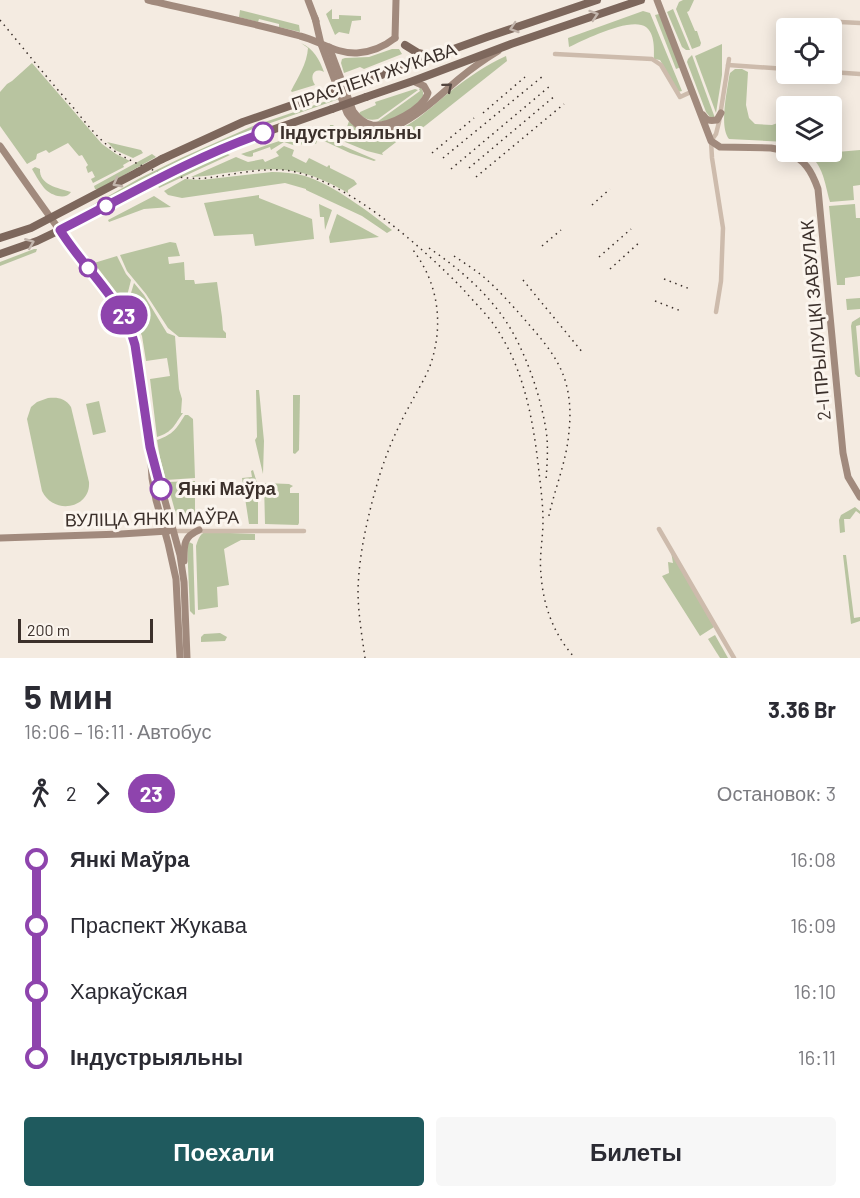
<!DOCTYPE html>
<html lang="ru">
<meta charset="utf-8">
<style>
body{margin:0;font-family:Barlow,sans-serif;background:#f7f7f7;color:#2b2b33;height:100vh;display:flex;flex-direction:column;font-size:22px;white-space:nowrap}
*{box-sizing:border-box;margin:0}
p{font-size:20px;color:#7c7c81}
.icon{flex:none;width:33px;height:33px;fill:none;stroke:currentColor;stroke-width:2;stroke-linecap:round;stroke-linejoin:round}
.map{position:relative;height:658px;overflow:hidden}
.drawer{display:flex;flex-direction:column;background:#fff;flex:1}
.drawer>*{flex:none}
.badge{padding:0 12px;border-radius:20px;font-size:21px;line-height:39px}
.controls{position:absolute;left:776px;top:18px;display:grid;gap:12px}
.controls a{display:grid;place-items:center;width:66px;height:66px;border-radius:6px;background:#fff;box-shadow:0 3px 15px #0003;font-size:30px}
.scale{position:absolute;left:18px;bottom:15px;width:135px;box-sizing:border-box;padding-left:6px;border:3px solid #3b302b;border-top:0;font-size:16px;line-height:21px;white-space:nowrap;color:#3b302b;-webkit-text-stroke:4px #fbf5ee;paint-order:stroke}
.map>.badge{position:absolute;translate:-50% -50%;box-shadow:0 0 0 3px #fff}
.legs{display:flex;align-items:center;gap:9px;height:66px;padding:0 24px;font-size:20px}
.legs p{margin-inline-start:auto}
.head{display:flex;align-items:center;justify-content:space-between;height:102px;padding:0 24px}
h1{font-size:33px;font-weight:700;line-height:45px}
.button{display:flex;gap:12px;margin-top:auto;padding:12px 24px}
.button a{flex:1;height:69px;border-radius:6px;background:#1f5a5e;color:#fff;font-size:24px;font-weight:700;line-height:69px;text-align:center}
.button a+a{background:#f7f7f7;color:#2b2b33}
ul{padding:0 24px;list-style:none}
li{display:flex;align-items:center;gap:21px;height:66px;font-size:22px}
li i{display:grid;place-items:center;width:9px;height:100%;margin:0 8px;background:currentColor}
li i::after{content:'';width:15px;height:15px;margin:-8px;border:4px solid;border-radius:50%;background:#fff}
li p{margin-inline-start:auto}
li:first-child i{background:linear-gradient(#0000 50%,currentColor 0)}
li:last-child i{background:linear-gradient(currentColor 50%,#0000 0)}
.map>svg:first-child{display:block}
</style>
<div class="map">
<svg width="860" height="658" viewBox="0 0 860 658">
<rect width="100%" height="100%" fill="#f4ebe1"/>
<g fill="#b8c4a0">
<polygon points="683,0 694,0 689,11 687,12 695,31 697,31 701,43 700,46 692,49 676,9 679,2"/>
<polygon points="332,9 332,19 339,19 339,15 361,16 361,20 352,21 349,34 339,32 335,35 326,14"/>
<polygon points="673,9 690,50 686,50 682,47 667,12"/>
<polygon points="240,10 299,25 300,32 279,27 279,24 259,19 258,22 239,17"/>
<path d="M643 11 650 13 682 91 678 92 660 60 654 59C654 49 655 34 646 27 631 16 584 40 569 47L568 38Z"/>
<polygon points="659,14 681,67 676,69 655,15"/>
<path d="M301 43C314 49 319 59 324 72 314 67 309 76 315 85L292 92 291 91C298 77 307 64 308 48Z"/>
<polygon points="722,44 722,75 716,113 695,56"/>
<polygon points="392,49 399,49 402,54 364,69 360,67 344,73 341,63 342,59 345,58 369,57"/>
<polygon points="692,55 715,118 710,117 706,112 687,62 688,59"/>
<path d="M506 56 507 61 416 133 413 129 382 153 383 155 367 151 328 135 330 125H333C338 131 342 132 347 127L349 121C386 156 423 113 452 90 469 77 486 65 506 56Z"/>
<polygon points="32,63 102,144 116,154 130,161 123,165 124,167 93,183 91,179 95,177 92,171 88,173 86,167 88,165 82,155 79,156 68,143 49,153 46,150 37,154 36,159 27,164 0,126 0,92 7,84 12,81"/>
<path d="M735 69H742L748 72 746 105 749 118 755 124 772 125 786 120V142L729 139C719 127 727 92 729 77L730 73Z"/>
<path d="M421 87 423 92V97C412 111 395 121 377 122L420 91 419 89Z"/>
<path d="M415 89 418 90 378 119C370 121 365 119 359 114L360 112 376 105 375 102Z"/>
<polygon points="338,97 339,99 259,127 182,160 70,220 68,219 140,178 181,158 253,126"/>
<path d="M831 126H835L837 152 860 150V185L853 186 854 200 830 202C824 181 824 167 807 152H831Z"/>
<path d="M303 133 317 141 316 144 306 139 303 145 298 143 296 146 284 142 271 150 270 147 253 153V156C249 158 246 156 241 154Z"/>
<polygon points="325,138 376,160 374,161 350,153 324,141"/>
<polygon points="107,142 141,150 143,153 133,158 115,150"/>
<path d="M284 146 294 150 292 156 306 163 309 158 327 167 329 165 330 166V168L354 180 357 184 348 190V193C306 169 282 166 234 172 220 173 206 177 191 177L236 157 248 162 263 159 265 162 279 156 276 152Z"/>
<polygon points="224,153 230,155 159,188 158,186 162,181"/>
<polygon points="152,154 156,157 99,189 95,189 94,186"/>
<path d="M35 167 40 169C39 185 58 188 71 192 66 200 53 196 46 190 41 185 36 176 32 169Z"/>
<path d="M272 172C283 172 294 173 305 176 332 184 369 212 392 230L387 233 362 216 306 190V189L285 183 182 198 168 195 164 191 185 179 201 180Z"/>
<polygon points="259,195 259,198 312,219 314,239 255,246 253,234 214,236 204,203"/>
<polygon points="154,196 171,207 144,209 109,222 108,220"/>
<polygon points="319,204 332,210 325,230 324,217 320,217"/>
<polygon points="855,204 856,218 860,218 860,276 845,278 845,285 837,285 829,206"/>
<polygon points="337,214 379,237 330,243 329,237"/>
<polygon points="170,242 176,243 180,256 168,257 169,264 184,262 185,280 194,280 195,284 217,282 222,317 223,330 226,333 226,338 179,337 168,328 146,294 127,271 120,255"/>
<polygon points="34,249 37,249 36,252 0,266 0,262"/>
<polygon points="117,256 126,274 131,280 128,292 127,306 94,263"/>
<path d="M134 283 144 295 167 333 175 336 179 389 182 399 181 413H183C174 425 173 432 157 437L150 379 170 376 167 358 146 361 142 336 130 310 131 293Z"/>
<polygon points="860,298 860,309 847,310 846,299"/>
<polygon points="860,317 860,325 856,326 860,371 860,377 858,377 855,374 851,326 852,322"/>
<polygon points="256,390 259,390 264,441 263,474 255,440 257,437"/>
<polygon points="293,395 300,395 299,450 295,454 293,453"/>
<path d="M48 398C58 397 65 398 71 407L89 482C91 508 54 516 42 491L27 419 31 407 37 402Z"/>
<polygon points="99,401 106,432 93,435 86,404"/>
<path d="M185 415H188L193 419 195 478 166 480 160 458 157 440C174 434 176 429 185 415Z"/>
<polygon points="253,470 258,486 258,524 249,524 242,478 252,477 251,471"/>
<polygon points="195,481 195,523 183,523 177,518 167,482"/>
<polygon points="264,483 289,484 293,486 290,488 290,493 299,493 299,523 298,525 265,524"/>
<polygon points="855,507 860,511 860,514 856,511 850,519 844,519 845,532 840,533 839,520 841,515"/>
<path d="M205 532 255 534V540H241L224 549 229 585 217 587 218 607 198 610 196 546C198 540 199 535 205 532Z"/>
<polygon points="189,542 193,544 195,614 194,615 190,611 187,544"/>
<polygon points="671,552 714,627 700,636 662,576 669,573 668,562 673,563"/>
<polygon points="843,555 846,555 854,618 860,617 860,621 851,624"/>
<polygon points="220,633 227,637 225,641 201,642 201,637 204,634"/>
<polygon points="715,635 728,658 720,658 708,639"/>
</g>
<g fill="none" stroke-linecap="round" stroke-linejoin="round">
<g stroke="#cdbbac" stroke-width="4.5">
<polyline points="840,22 860,23"/>
<polyline points="555,54 652,59 661,65 680,97 693,91"/>
<polyline points="728,65 786,69"/>
<polyline points="831,72 860,74"/>
<polyline points="716,312 721,281 723,228 712,158 711,141 716,134 719,122 729,59"/>
<polyline points="659,529 734,658"/>
<polyline points="174,531 304,531"/>
</g>
<g stroke="#a18a7d" stroke-width="7">
<path d="M148 0C198 12 250 22 300 36 320 41 336 54 357 53 371 52 385 46 395 38"/>
<polyline points="308,0 316,21"/>
<polyline points="657,0 711,141 720,147 771,148 786,151"/>
<path d="M315 18 321 44 347 113C378 160 433 100 460 78 472 68 485 59 498 51"/>
<polyline points="395,38 396,0"/>
<path d="M329 47 353 111C358 118 363 123 372 125 389 127 423 109 428 93L424 86 413 81"/>
<path d="M703 115C707 121 710 121 717 120L721 113"/>
<path d="M0 146C24 180 48 215 73 248 95 279 125 307 135 345L150 447 152 478 156 500 168 543 176 579 180 658"/>
<path d="M786 152C805 159 812 172 818 189L843 453 848 477 860 497"/>
<polyline points="154,461 180,555 184,582 187,658"/>
<polyline points="0,538 121,534 168,531"/>
<path d="M184 561C184 545 183 537 199 530"/>
</g>
<g stroke="#7d675c" stroke-width="8">
<polyline points="405,45 418,53 432,56"/>
<polyline points="362,82 487,37 597,0"/>
<polyline points="366,97 413,81 511,44 641,0"/>
<polyline points="162,159 243,122 327,93"/>
<polyline points="183,165 249,138 332,109"/>
<polyline points="0,238 31,228 138,172"/>
<polyline points="0,254 37,241 60,230 157,178"/>
</g>
<g stroke="#3b302b" stroke-width="1.5" stroke-dasharray="1.5 4.5" stroke-linecap="butt">
<path d="M0 20C24 49 47 78 72 106 86 123 100 142 119 154 145 169 176 181 207 178 232 175 258 168 284 170 343 176 422 247 463 289 472 300 483 310 492 322 522 363 532 413 538 463 540 482 543 502 543 521 543 539 539 557 541 574 543 606 554 635 575 658"/>
<polyline points="483,113 525,77"/>
<polyline points="432,153 474,118"/>
<polyline points="443,158 543,76"/>
<polyline points="469,168 556,95"/>
<polyline points="451,169 550,86"/>
<polyline points="476,177 564,104"/>
<polyline points="592,205 610,189"/>
<polyline points="542,246 561,230"/>
<path d="M429 248C457 267 484 290 503 317 525 348 543 401 547 438 548 452 547 466 546 480"/>
<path d="M454 256C463 262 472 268 480 274 495 286 507 300 519 313 536 333 555 352 564 377 570 394 571 413 569 431 567 461 554 490 548 520"/>
<polyline points="599,257 631,229"/>
<polyline points="610,269 641,241"/>
<polyline points="664,279 690,289"/>
<polyline points="523,280 583,353"/>
<polyline points="655,301 681,311"/>
<path d="M365 658C362 636 358 613 358 590 359 551 369 511 380 474 388 449 398 426 411 403 417 391 425 379 430 366 444 326 439 284 413 250"/>
</g>
<g stroke="#7d675c" stroke-width="8">
<polyline points="327,93 362,82"/>
<polyline points="332,109 366,97"/>
<polyline points="138,172 162,159"/>
<polyline points="157,178 183,165"/>
</g>
</g>
<defs><path id="oneway-chevron" d="M-2-3.5L2.5 0L-2 3.5" fill="none" stroke-width="1.6" stroke-linecap="round" stroke-linejoin="round" transform="scale(1.5)"/></defs>
<g stroke="#c2b5ac">
<use href="#oneway-chevron" transform="translate(594 15) rotate(-18)"/>
<use href="#oneway-chevron" transform="translate(514 28) rotate(162)"/>
<use href="#oneway-chevron" transform="translate(117 183) rotate(152)"/>
<use href="#oneway-chevron" transform="translate(30 243) rotate(-22)"/>
</g>
<use stroke="#544640" href="#oneway-chevron" transform="translate(448 87) rotate(-40)"/>
<g fill="none" stroke-linecap="round" stroke-linejoin="round">
<g stroke="#fff" stroke-width="14">
<path id="line-1" d="M161 489 150 447 135 345C123 300 84 269 60 230 127 196 191 158 263 133"/>
</g>
<use href="#line-1" stroke="#8e44ad" stroke-width="9"/>
</g>
<g fill="#fff" stroke="#8e44ad" stroke-width="3">
<circle cx="263" cy="133" r="10"/>
<circle cx="106" cy="206" r="8"/>
<circle cx="88" cy="268" r="8"/>
<circle cx="161" cy="489" r="10"/>
</g>
<g text-anchor="middle" stroke-width="6" stroke-linejoin="round" paint-order="stroke">
<g font-size="18" fill="#3b302b" stroke="#fbf5ee">
<text transform="translate(374 77) rotate(-19)" y="6">ПРАСПЕКТ ЖУКАВА</text>
<text transform="translate(816 320) rotate(-95)" y="6">2-І ПРЫЛУЦКІ ЗАВУЛАК</text>
<text transform="translate(152 519) rotate(-1)" y="6">ВУЛІЦА ЯНКІ МАЎРА</text>
</g>
<g font-size="18" font-weight="bold" fill="#3b302b" stroke="#fbf5ee" text-anchor="start">
<text x="280" y="139">Індустрыяльны</text>
<text x="178" y="495">Янкі Маўра</text>
</g>
</g>
</svg>
<div class="controls">
<a><svg class="icon" aria-label="locate" viewBox="0 0 24 24"><circle cx="12" cy="12" r="6"/><path d="M12 2v4M12 18v4M2 12h4M18 12h4"/></svg></a>
<a><svg class="icon" aria-label="layers" viewBox="0 0 24 24"><path d="M12 4l9 5-9 5-9-5zM3 14l9 5 9-5"/></svg></a>
</div>
<div class="scale">200 m</div>
<b class="badge" style="left:124px;top:315px;background:#8e44ad;color:#fff">23</b>
</div>
<section class="drawer">
<div class="head"><div><h1>5 мин</h1><p>16:06 – 16:11 · Автобус</p></div><b>3.36 Br</b></div>
<div class="legs"><svg class="icon" aria-label="walk" viewBox="0 0 24 24"><circle cx="13" cy="4" r="2"/><path d="M13 8l-2 6 4 7M11 14l-3 7M7 12l3-4h3l4 4"/></svg>2<svg class="icon" aria-label="forward" viewBox="0 0 24 24"><path d="M9 5l7 7-7 7"/></svg><b class="badge" style="background:#8e44ad;color:#fff">23</b><p>Остановок: 3</p></div>
<ul>
<li><i style="color:#8e44ad"></i><b>Янкі Маўра</b><p>16:08</p></li>
<li><i style="color:#8e44ad"></i><span>Праспект Жукава</span><p>16:09</p></li>
<li><i style="color:#8e44ad"></i><span>Харкаўская</span><p>16:10</p></li>
<li><i style="color:#8e44ad"></i><b>Індустрыяльны</b><p>16:11</p></li>
</ul>
<div class="button"><a>Поехали</a><a>Билеты</a></div>
</section>
